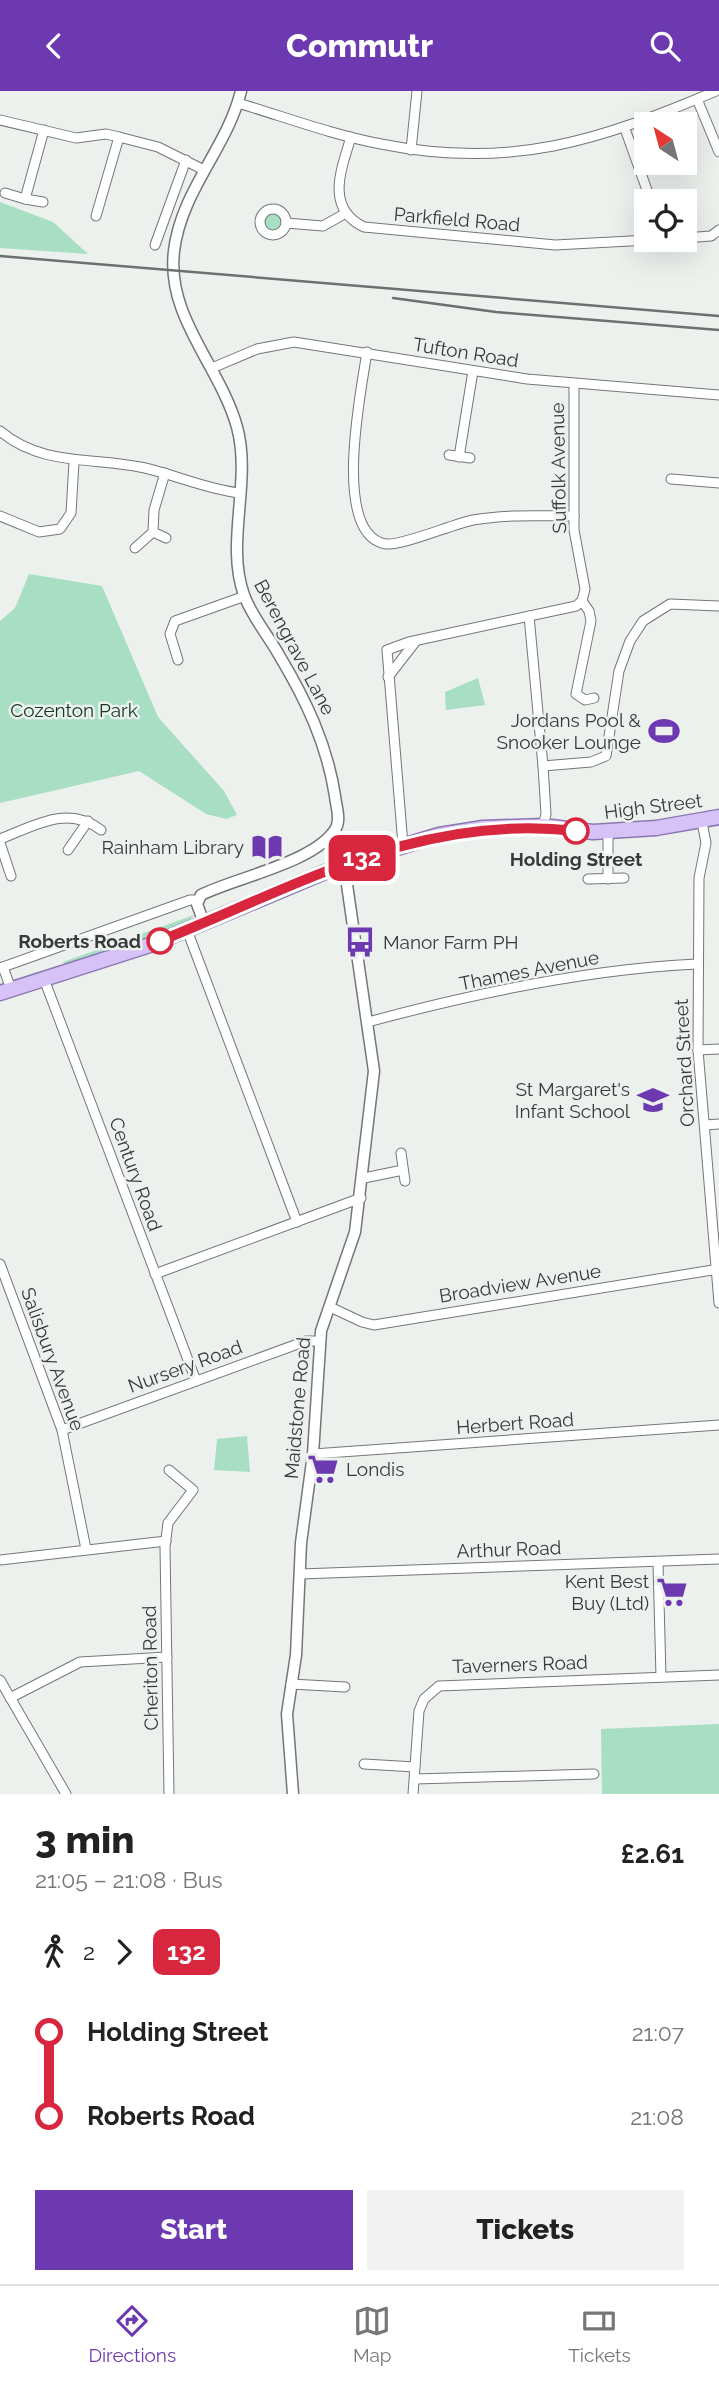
<!DOCTYPE html>
<meta charset="utf-8">
<style>
body{margin:0;font-family:Raleway,sans-serif;background:#f2f2f2;color:#222;height:100vh;display:flex;flex-direction:column;font-size:26px;white-space:nowrap}
*{box-sizing:border-box;margin:0}
p{font-size:23px;color:#767676}
.icon{flex:none;width:38px;height:38px;fill:none;stroke:currentColor;stroke-width:2;stroke-linecap:round;stroke-linejoin:round}
.map{position:relative;height:1703px;overflow:hidden}
.drawer{display:flex;flex-direction:column;background:#fff;flex:1}
.drawer>*{flex:none}
.badge{padding:0 14px;border-radius:10px;font-size:24px;line-height:46px}
.needle{width:46px;rotate:324deg}
.controls{position:absolute;left:634px;top:21px;display:grid;gap:14px}
.controls a{display:grid;place-items:center;width:63px;height:63px;border-radius:0px;background:#fff;box-shadow:0 7px 28px #0002;font-size:35px}
.map>.badge{position:absolute;translate:-50% -50%;box-shadow:0 0 0 4px #fff}
.legs{display:flex;align-items:center;gap:10px;height:77px;padding:0 35px;font-size:23px}
.legs p{margin-inline-start:auto}
.head{display:flex;align-items:center;justify-content:space-between;height:119px;padding:0 35px}
h1{font-size:38px;font-weight:800;line-height:52px}
.primary-button{display:flex;gap:14px;margin-top:auto;padding:14px 35px}
.primary-button a{flex:1;height:80px;border-radius:0px;background:#6d39b0;color:#fff;font-size:28px;font-weight:800;line-height:80px;text-align:center}
.primary-button a+a{background:#f2f2f2;color:#222}
ul{padding:0 35px;list-style:none}
li{display:flex;align-items:center;gap:24px;height:84px;font-size:26px}
li i{display:grid;place-items:center;width:10px;height:100%;margin:0 9px;background:currentColor}
li i::after{content:'';width:18px;height:18px;margin:-9px;border:5px solid;border-radius:50%;background:#fff}
li p{margin-inline-start:auto}
li:first-child i{background:linear-gradient(#0000 50%,currentColor 0)}
li:last-child i{background:linear-gradient(currentColor 50%,#0000 0)}
header{display:flex;justify-content:space-between;align-items:center;height:91px;padding:0 35px;background:#6d39b0;color:#fff;font-size:32px;font-weight:800}
.dock{display:flex;justify-content:space-around;align-items:center;height:98px;border-top:2px solid #e0e0e0;background:#fff;font-size:19px;color:#767676}
.dock a{display:grid;justify-items:center;gap:4px}
.dock .active{color:#6d39b0}
.map>svg:first-child{display:block}
</style>
<header><svg class="icon" aria-label="back" viewBox="0 0 24 24"><path d="M15 5l-7 7 7 7"/></svg>Commutr<svg class="icon" aria-label="search" viewBox="0 0 24 24"><circle cx="10" cy="10" r="6"/><path d="M15 15l6 6"/></svg></header>
<div class="map">
<svg width="719" height="1703" viewBox="0 0 719 1703">
<rect width="100%" height="100%" fill="#ecf1ee"/>
<g fill="#a8dec3">
<polygon points="0,111 53,131 88,163 0,157"/>
<circle cx="273" cy="131" r="10"/>
<polygon points="29,483 102,495 158,626 224,700 237,724 226,728 206,723 139,680 0,712 0,530 15,517"/>
<polygon points="478,587 485,614 446,619 445,601"/>
<path d="M194 824C180 845 92 866 65 875L63 871Z"/>
<polygon points="247,1345 250,1381 214,1379 217,1348"/>
<polygon points="719,1633 719,1703 602,1703 601,1638"/>
</g>
<g fill="none" stroke-linecap="round" stroke-linejoin="round">
<g stroke="#737775" stroke-width="11">
<g id="minor">
<polyline points="697,8 719,61"/>
<path d="M238 12C285 26 333 44 381 53 511 79 598 50 716 0"/>
<polyline points="0,29 76,47 106,43 119,46 158,56 204,79"/>
<polyline points="625,38 651,110"/>
<path d="M351 46C341 79 325 117 364 136L555 154 649 149"/>
<polyline points="411,59 417,0"/>
<polyline points="5,102 25,108 44,39"/>
<polyline points="25,108 43,111"/>
<circle cx="273" cy="131" r="13"/>
<polyline points="96,125 119,46"/>
<polyline points="286,132 323,135 346,122"/>
<polyline points="684,147 711,145 719,139"/>
<polyline points="155,154 186,69"/>
<path d="M367 261C361 300 331 444 386 453 402 455 453 433 473 429 507 423 540 425 574 425"/>
<polyline points="212,277 257,258 294,251 527,288 719,304"/>
<polyline points="574,293 574,439 585,498 582,510 589,520 591,530 576,603 585,609 594,607"/>
<path d="M0 340C41 375 92 366 140 376 174 383 205 398 240 402"/>
<polyline points="449,364 470,367"/>
<polyline points="459,366 473,280"/>
<polyline points="671,388 719,392"/>
<polyline points="0,425 39,441 60,438 71,422 74,371"/>
<polyline points="153,441 166,447"/>
<polyline points="135,457 153,441 154,419 165,382"/>
<polyline points="529,525 543,675 546,723 543,735"/>
<polyline points="178,569 170,543 175,530 245,505"/>
<polyline points="388,586 416,550"/>
<polyline points="543,675 591,671 606,665 619,580 630,550 643,530 670,513 719,515"/>
<polyline points="702,731 706,752 699,787 698,959 719,1212"/>
<polyline points="608,740 608,788"/>
<path d="M0 748C34 735 68 713 101 739"/>
<polyline points="0,752 11,785"/>
<polyline points="403,754 387,559 409,551 576,515 582,510"/>
<polyline points="68,759 88,730"/>
<polyline points="588,788 624,787"/>
<polyline points="187,839 297,1131"/>
<polyline points="3,876 11,898"/>
<polyline points="0,877 190,809 197,809"/>
<polyline points="44,888 196,1290"/>
<path d="M368 931C471 903 591 878 697 873"/>
<polyline points="698,959 719,958"/>
<polyline points="705,1034 719,1033"/>
<polyline points="401,1062 405,1090"/>
<polyline points="364,1087 403,1079"/>
<polyline points="0,1173 62,1339 86,1458"/>
<polyline points="155,1183 361,1107"/>
<polyline points="330,1216 362,1231 374,1234 719,1178"/>
<polyline points="62,1339 306,1250 320,1250"/>
<polyline points="313,1363 719,1334"/>
<polyline points="0,1469 166,1450"/>
<polyline points="658,1472 661,1586"/>
<polyline points="300,1483 719,1468"/>
<polyline points="0,1589 66,1703"/>
<polyline points="291,1593 345,1596"/>
<polyline points="10,1607 80,1571 167,1566"/>
<polyline points="364,1673 415,1676"/>
<polyline points="415,1688 594,1683"/>
<polyline points="169,1703 165,1456 168,1432 193,1399 169,1379"/>
<polyline points="413,1703 419,1620 424,1608 439,1595 719,1584"/>
</g>
</g>
<g stroke="#737775" stroke-width="13">
<g id="tertiary">
<path d="M204 832 197 813 201 804C234 787 317 771 336 737 341 728 336 715 335 705 327 653 306 609 279 564 268 544 252 526 244 504 225 451 252 391 237 336 220 275 166 226 174 160 181 100 227 57 241 0"/>
<polyline points="293,1703 287,1623 296,1564 301,1452 313,1363 321,1240 355,1141 374,980 344,773"/>
</g>
</g>
<g stroke="#8c78b1" stroke-width="17">
<polyline id="primary" points="0,902 153,853 344,773 439,744 483,737 543,735 593,741 656,737 719,726"/>
</g>
<use href="#minor" stroke="#fff" stroke-width="9"/>
<use href="#tertiary" stroke="#fff" stroke-width="10"/>
<use href="#primary" stroke="#d6c2f7" stroke-width="14"/>
<g stroke="#6d706e" stroke-width="2.5">
<polyline points="0,165 719,225"/>
<polyline points="393,207 496,221 719,239"/>
</g>
</g>
<g fill="none" stroke-linecap="round" stroke-linejoin="round">
<g stroke="#fff" stroke-width="16">
<path id="line-1" d="M160 850C300 794 420 722 576 740"/>
</g>
<use href="#line-1" stroke="#d7263d" stroke-width="10"/>
</g>
<defs>
<g id="stadium-bare" transform="scale(2.415)"><path d="M0-5a6.5 5 0 1 0 0 10a6.5 5 0 1 0 0-10ZM-3.5-1.8h7v3.6h-7Z" fill="#6d39b0" stroke="#ecf1ee" stroke-width="2.5" paint-order="stroke"/></g>
<g id="library-bare" transform="scale(2.415)"><path d="M-6-4Q-3-5.5-.7-3.5V5Q-3 3-6 4ZM6-4Q3-5.5 .7-3.5V5Q3 3 6 4Z" fill="#6d39b0" stroke="#ecf1ee" stroke-width="2.5" paint-order="stroke"/></g>
<g id="bus-bare" transform="scale(2.415)"><path d="M-5-6H5V4H4V6H2V4H-2V6H-4V4H-5ZM-3.5-4V0h7V-4ZM-3.5 1.2v1.5H-2V1.2ZM2 1.2v1.5H3.5V1.2Z" fill="#6d39b0" stroke="#ecf1ee" stroke-width="2.5" paint-order="stroke"/></g>
<g id="school-bare" transform="scale(2.415)"><path d="M0-5L7-2L0 1L-7-2ZM-4 1L0 2.5L4 1V4Q0 6-4 4Z" fill="#6d39b0" stroke="#ecf1ee" stroke-width="2.5" paint-order="stroke"/></g>
<g id="supermarket-bare" transform="scale(2.415)"><path d="M-6-5.5h2.5l.6 2H6L4.5 2H-2.5L-4.4-4H-6ZM-1.5 3.2a1.3 1.3 0 1 0 .1 0ZM3 3.2a1.3 1.3 0 1 0 .1 0Z" fill="#6d39b0" stroke="#ecf1ee" stroke-width="2.5" paint-order="stroke"/></g>
</defs>
<g fill-rule="evenodd">
<use href="#stadium-bare" x="664" y="640"/>
<use href="#library-bare" x="267" y="756"/>
<use href="#bus-bare" x="360" y="851"/>
<use href="#school-bare" x="653" y="1009"/>
<use href="#supermarket-bare" x="323" y="1378"/>
<use href="#supermarket-bare" x="672" y="1501"/>
</g>
<g fill="#fff" stroke="#d7263d" stroke-width="3.5">
<circle cx="576" cy="740" r="12"/>
<circle cx="160" cy="850" r="12"/>
</g>
<g text-anchor="middle" stroke-width="5" stroke-linejoin="round" paint-order="stroke">
<g font-size="19" fill="#383a39" stroke="#ecf1ee">
<text transform="translate(457 128) rotate(5)" y="7">Parkfield Road</text>
<text transform="translate(466 261) rotate(9)" y="7">Tufton Road</text>
<text transform="translate(558 377) rotate(-91)" y="7">Suffolk Avenue</text>
<text transform="translate(295 556) rotate(62)" y="7">Berengrave Lane</text>
<text transform="translate(653 715) rotate(-7)" y="7">High Street</text>
<text transform="translate(529 879) rotate(-11)" y="7">Thames Avenue</text>
<text transform="translate(684 972) rotate(-93)" y="7">Orchard Street</text>
<text transform="translate(136 1083) rotate(70)" y="7">Century Road</text>
<text transform="translate(520 1192) rotate(-9)" y="7">Broadview Avenue</text>
<text transform="translate(53 1268) rotate(70)" y="7">Salisbury Avenue</text>
<text transform="translate(185 1275) rotate(-20)" y="7">Nursery Road</text>
<text transform="translate(297 1317) rotate(-85)" y="7">Maidstone Road</text>
<text transform="translate(515 1332) rotate(-4)" y="7">Herbert Road</text>
<text transform="translate(509 1458) rotate(-2)" y="7">Arthur Road</text>
<text transform="translate(520 1573) rotate(-2)" y="7">Taverners Road</text>
<text transform="translate(150 1577) rotate(-91)" y="7">Cheriton Road</text>
</g>
<g font-size="19" fill="#143627" stroke="#ecf1ee">
<text x="74" y="626">Cozenton Park</text>
</g>
<g font-size="19" fill="#383a39" stroke="#ecf1ee" text-anchor="end">
<text x="641" y="636">Jordans Pool &amp;<tspan x="641" dy="22">Snooker Lounge</tspan></text>
<text x="244" y="763">Rainham Library</text>
<text x="383" y="858" text-anchor="start">Manor Farm PH</text>
<text x="630" y="1005">St Margaret's<tspan x="630" dy="22">Infant School</tspan></text>
<text x="346" y="1385" text-anchor="start">Londis</text>
<text x="649" y="1497">Kent Best<tspan x="649" dy="22">Buy (Ltd)</tspan></text>
</g>
<g font-size="19" font-weight="bold" fill="#383a39" stroke="#ecf1ee">
<text x="576" y="775">Holding Street</text>
<text x="141" y="857" text-anchor="end">Roberts Road</text>
</g>
</g>
</svg>
<div class="controls">
<a><svg class="needle" viewBox="-14 -14 28 28"><path d="M0-13l5 13h-10z" fill="#e53935"/><path d="M0 13l5-13h-10z" fill="#767676"/></svg></a>
<a><svg class="icon" aria-label="locate" viewBox="0 0 24 24"><circle cx="12" cy="12" r="6"/><path d="M12 2v4M12 18v4M2 12h4M18 12h4"/></svg></a>
</div>
<b class="badge" style="left:362px;top:767px;background:#d7263d;color:#fff">132</b>
</div>
<section class="drawer">
<div class="head"><div><h1>3 min</h1><p>21:05 – 21:08 · Bus</p></div><b>£2.61</b></div>
<div class="legs"><svg class="icon" aria-label="walk" viewBox="0 0 24 24"><circle cx="13" cy="4" r="2"/><path d="M13 8l-2 6 4 7M11 14l-3 7M7 12l3-4h3l4 4"/></svg>2<svg class="icon" aria-label="forward" viewBox="0 0 24 24"><path d="M9 5l7 7-7 7"/></svg><b class="badge" style="background:#d7263d;color:#fff">132</b></div>
<ul>
<li><i style="color:#d7263d"></i><b>Holding Street</b><p>21:07</p></li>
<li><i style="color:#d7263d"></i><b>Roberts Road</b><p>21:08</p></li>
</ul>
<div class="primary-button"><a>Start</a><a>Tickets</a></div>
</section>
<nav class="dock">
<a class="active"><svg class="icon" aria-label="directions" viewBox="0 0 24 24"><path d="M12 3l9 9-9 9-9-9zM9 14v-3h6M13 9l2 2-2 2"/></svg>Directions</a>
<a><svg class="icon" aria-label="map" viewBox="0 0 24 24"><path d="M3 6l6-2 6 2 6-2v14l-6 2-6-2-6 2zM9 4v14M15 6v14"/></svg>Map</a>
<a><svg class="icon" aria-label="tickets" viewBox="0 0 24 24"><path d="M3 7h18v10H3zM15 7v10"/></svg>Tickets</a>
</nav>
